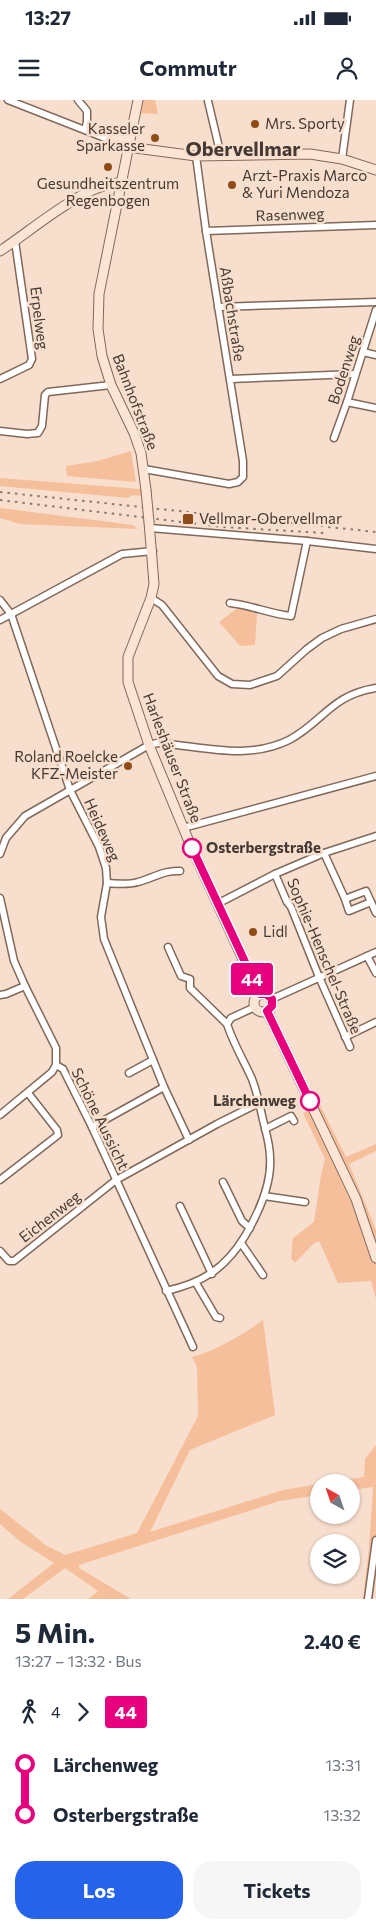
<!DOCTYPE html>
<html lang="de">
<meta charset="utf-8">
<style>
body{margin:0;font-family:Commissioner,sans-serif;background:#f6f6f7;color:#1f2937;height:100vh;display:flex;flex-direction:column;font-size:19px;white-space:nowrap}
*{box-sizing:border-box;margin:0}
p{font-size:16px;color:#747a83}
.icon{flex:none;width:28px;height:28px;fill:none;stroke:currentColor;stroke-width:2;stroke-linecap:round;stroke-linejoin:round}
.map{position:relative;height:1499px;overflow:hidden}
.sheet{display:flex;flex-direction:column;background:#fff;flex:1}
.sheet>*{flex:none}
.badge{padding:0 10px;border-radius:4px;font-size:18px;line-height:32px}
.needle{width:32px;rotate:320deg}
.tools{position:absolute;left:310px;top:1374px;display:grid;gap:10px}
.tools a{display:grid;place-items:center;width:50px;height:50px;border-radius:50%;background:#fff;box-shadow:0 1px 4px #0004;font-size:25px}
.map>.badge{position:absolute;translate:-50% -50%;box-shadow:0 0 0 2px #fff}
.legs{display:flex;align-items:center;gap:8px;height:55px;padding:0 15px;font-size:16px}
.legs p{margin-inline-start:auto}
.head{display:flex;align-items:center;justify-content:space-between;height:85px;padding:0 15px}
h1{font-size:28px;font-weight:700;line-height:38px}
.primary-button{display:flex;gap:10px;margin-top:auto;padding:10px 15px}
.primary-button a{flex:1;height:58px;border-radius:20px;background:#2563eb;color:#fff;font-size:20px;font-weight:700;line-height:58px;text-align:center}
.primary-button a+a{background:#f6f6f7;color:#1f2937}
ul{padding:0 15px;list-style:none}
li{display:flex;align-items:center;gap:18px;height:50px;font-size:19px}
li i{display:grid;place-items:center;width:8px;height:100%;margin:0 6px;background:currentColor}
li i::after{content:'';width:12px;height:12px;margin:-6px;border:4px solid;border-radius:50%;background:#fff}
li p{margin-inline-start:auto}
li:first-child i{background:linear-gradient(#0000 50%,currentColor 0)}
li:last-child i{background:linear-gradient(currentColor 50%,#0000 0)}
.status{display:flex;justify-content:space-between;align-items:center;height:35px;padding:0 25px;background:#fff;direction:ltr}
.status svg{height:14px;fill:currentColor}
header{display:flex;justify-content:space-between;align-items:center;height:65px;padding:0 15px;background:#fff;font-size:22px;font-weight:700}
.map>svg:first-child{display:block}
</style>
<div class="status"><b>13:27</b><svg viewBox="0 0 49 12"><path d="M0 12V9h3v3zM5 12V6h3v6zM10 12V3h3v9zM15 12V0h3v12zM26 1h20v11H26zM47 4h2v5h-2z"/></svg></div>
<header><svg class="icon" aria-label="menu" viewBox="0 0 24 24"><path d="M4 6h16M4 12h16M4 18h16"/></svg>Commutr<svg class="icon" aria-label="person" viewBox="0 0 24 24"><circle cx="12" cy="8" r="4"/><path d="M4 21q1-7 8-7t8 7"/></svg></header>
<div class="map">
<svg width="376" height="1499" viewBox="0 0 376 1499">
<rect width="100%" height="100%" fill="#f8decd"/>
<g fill="#f6bf9c">
<polygon points="138,0 155,0 158,14 135,13"/>
<polygon points="131,351 136,382 67,376 66,366 98,361"/>
<polygon points="0,378 141,389 142,396 132,395 128,398 0,386"/>
<polygon points="0,408 133,425 138,429 20,424 0,418"/>
<polygon points="239,507 257,513 255,545 240,546 219,522"/>
<polygon points="320,1005 346,1057 376,1044 376,1051 349,1064 376,1130 376,1199 371,1181 338,1183 319,1141 312,1145 295,1163 291,1158 293,1138 314,1122 321,1075 325,1059 303,1013"/>
<path d="M263 1220 275 1315 190 1350 150 1432 283 1390 319 1384V1395L280 1401 79 1465V1468L131 1499H88L98 1491 65 1468 23 1499H8L54 1463 21 1442 0 1424V1409L47 1446 65 1455 137 1433 198 1316 197 1267 192 1257C217 1250 242 1235 263 1220Z"/>
<polygon points="376,1345 376,1475 373,1499 363,1499 369,1448 373,1387 351,1390 351,1382 330,1382 364,1377 365,1359"/>
</g>
<g fill="none" stroke-linecap="round" stroke-linejoin="round">
<g stroke="#80695a" stroke-width="9">
<g id="street">
<polyline points="8,0 128,47"/>
<polyline points="78,0 87,11 87,22 85,30"/>
<polyline points="208,1 221,56"/>
<polyline points="342,59 350,0"/>
<polyline points="206,131 376,125"/>
<polyline points="218,207 376,202"/>
<polyline points="363,252 376,255"/>
<polyline points="0,279 29,265 32,259 15,141"/>
<polyline points="230,279 355,274"/>
<polyline points="347,302 376,308"/>
<polyline points="0,331 27,334 38,333 42,326 45,295 48,292 111,285"/>
<polyline points="334,338 347,302 376,210"/>
<polyline points="144,369 229,384 238,382 243,377 243,361 206,131 196,56"/>
<polyline points="150,428 307,441 376,449"/>
<polyline points="151,498 162,505 218,576 232,584 250,585 277,576 307,549 322,538 341,529 376,519"/>
<polyline points="0,500 11,514 70,690 99,747 106,768 107,783 101,817 104,839 164,987 189,1040"/>
<path d="M230 503C251 505 270 514 291 516L307 441"/>
<polyline points="0,520 122,454 153,451"/>
<polyline points="183,728 376,676"/>
<polyline points="324,753 345,799 366,791 376,813"/>
<path d="M0 754 6 738 25 716 149 645 157 643C202 646 246 661 289 640 323 622 331 595 376 588"/>
<polyline points="275,774 287,802 291,807 319,877 350,947"/>
<path d="M107 783C117 784 128 785 138 782 153 778 164 770 180 771"/>
<polyline points="0,798 14,861 25,886 56,948 56,965 52,972 0,1015"/>
<polyline points="345,799 349,811 371,802"/>
<polyline points="217,804 275,774 324,753 376,736"/>
<polyline points="168,847 181,876 190,879 190,888 227,924"/>
<polyline points="367,856 376,873"/>
<polyline points="0,895 6,894 25,886"/>
<polyline points="272,899 376,852"/>
<polyline points="345,937 376,922"/>
<polyline points="56,965 63,969 92,1027 193,1247"/>
<polyline points="129,973 153,960"/>
<polyline points="92,1027 164,987"/>
<polyline points="265,1029 291,1016 294,1021"/>
<polyline points="0,1080 58,1035 57,1030 28,993"/>
<polyline points="223,1082 242,1121 250,1128"/>
<polyline points="264,1096 305,1102"/>
<polyline points="180,1106 212,1174"/>
<polyline points="241,1143 263,1175"/>
<polyline points="0,1151 9,1161 14,1161 116,1080 217,1024 259,1003"/>
<polyline points="196,1183 216,1217 220,1218"/>
<path d="M166 1191C202 1183 225 1169 245 1136 258 1114 272 1084 270 1057 270 1045 266 1032 263 1020 260 1006 257 992 252 979 244 961 233 943 227 924L231 918 255 907"/>
<polyline points="368,1499 376,1440"/>
</g>
</g>
<g stroke="#80695a" stroke-width="11">
<g id="secondary">
<polyline points="138,0 99,194 98,229 102,256 111,285 134,333 141,353 146,390"/>
<polyline points="110,40 124,37 131,29"/>
<polyline points="128,47 196,56 310,54 342,59 376,70"/>
<path d="M0 151C31 131 85 83 120 83"/>
<polyline points="149,422 154,484 151,498 128,557 128,582 149,645 190,744 259,894"/>
<circle cx="263" cy="903" r="9"/>
<polyline points="267,911 356,1099 376,1158"/>
</g>
</g>
<use href="#street" stroke="#fff" stroke-width="6"/>
<use href="#secondary" stroke="#fde5d5" stroke-width="9"/>
<g stroke="#8a796e" stroke-width="2" stroke-dasharray="2.5 5" stroke-linecap="butt">
<polyline points="0,392 376,432"/>
<polyline points="0,400 223,427 324,433"/>
</g>
<g stroke="#80695a" stroke-width="11" stroke-linecap="butt">
<polyline id="secondary-bridge" points="146,390 149,422"/>
</g>
<use href="#secondary-bridge" stroke="#fde5d5" stroke-width="9"/>
</g>
<g fill="none" stroke-linecap="round" stroke-linejoin="round">
<g stroke="#fff" stroke-width="11">
<polyline id="line-1" points="192,748 260,894 266,894 272,899 272,906 267,911 310,1001"/>
</g>
<use href="#line-1" stroke="#e6007e" stroke-width="8"/>
</g>
<g fill="#8d4c18" stroke="#f8decd" stroke-width="2">
<circle cx="255" cy="24" r="5"/>
<circle cx="155" cy="38" r="5"/>
<circle cx="108" cy="67" r="5"/>
<circle cx="232" cy="85" r="5"/>
<rect x="182" y="413" width="12" height="12" rx="2.5"/>
<circle cx="128" cy="666" r="5"/>
<circle cx="253" cy="832" r="5"/>
</g>
<g fill="#fff" stroke="#e6007e" stroke-width="2.5">
<circle cx="192" cy="748" r="9"/>
<circle cx="310" cy="1001" r="9"/>
</g>
<g text-anchor="middle" stroke-width="5" stroke-linejoin="round" paint-order="stroke">
<g font-size="15" fill="#453a33" stroke="#f8decd" text-anchor="start">
<text x="265" y="29">Mrs. Sporty</text>
<text x="145" y="34" text-anchor="end">Kasseler<tspan x="145" dy="17">Sparkasse</tspan></text>
<text x="242" y="81">Arzt-Praxis Marco<tspan x="242" dy="17">&amp; Yuri Mendoza</tspan></text>
<text x="108" y="89" text-anchor="middle">Gesundheitszentrum<tspan x="108" dy="17">Regenbogen</tspan></text>
<text x="199" y="424">Vellmar-Obervellmar</text>
<text x="118" y="662" text-anchor="end">Roland Roelcke<tspan x="118" dy="17">KFZ-Meister</tspan></text>
<text x="263" y="837">Lidl</text>
</g>
<g font-size="15" fill="#453a33" stroke="#f8decd">
<text transform="translate(290 115) rotate(-2)" y="5">Rasenweg</text>
<text transform="translate(232 214) rotate(81)" y="5">Aßbachstraße</text>
<text transform="translate(39 218) rotate(83)" y="5">Erpelweg</text>
<text transform="translate(344 270) rotate(-72)" y="5">Bodenweg</text>
<text transform="translate(135 302) rotate(69)" y="5">Bahnhofstraße</text>
<text transform="translate(172 658) rotate(69)" y="5">Harleshäuser Straße</text>
<text transform="translate(102 730) rotate(66)" y="5">Heideweg</text>
<text transform="translate(324 856) rotate(67)" y="5">Sophie-Henschel-Straße</text>
<text transform="translate(100 1019) rotate(64)" y="5">Schöne Aussicht</text>
<text transform="translate(50 1117) rotate(-38)" y="5">Eichenweg</text>
</g>
<g font-size="15" font-weight="bold" fill="#453a33" stroke="#f8decd" text-anchor="start">
<text x="206" y="753">Osterbergstraße</text>
<text x="296" y="1006" text-anchor="end">Lärchenweg</text>
</g>
<g font-size="20" font-weight="bold" fill="#453a33" stroke="#f8decd">
<text x="243" y="56">Obervellmar</text>
</g>
</g>
</svg>
<div class="tools">
<a><svg class="needle" viewBox="-14 -14 28 28"><path d="M0-13l5 13h-10z" fill="#e53935"/><path d="M0 13l5-13h-10z" fill="#747a83"/></svg></a>
<a><svg class="icon" aria-label="layers" viewBox="0 0 24 24"><path d="M12 4l9 5-9 5-9-5zM3 14l9 5 9-5"/></svg></a>
</div>
<b class="badge" style="left:252px;top:879px;background:#e6007e;color:#fff">44</b>
</div>
<section class="sheet">
<div class="head"><div><h1>5 Min.</h1><p>13:27 – 13:32 · Bus</p></div><b>2.40 €</b></div>
<div class="legs"><svg class="icon" aria-label="walk" viewBox="0 0 24 24"><circle cx="13" cy="4" r="2"/><path d="M13 8l-2 6 4 7M11 14l-3 7M7 12l3-4h3l4 4"/></svg>4<svg class="icon" aria-label="forward" viewBox="0 0 24 24"><path d="M9 5l7 7-7 7"/></svg><b class="badge" style="background:#e6007e;color:#fff">44</b></div>
<ul>
<li><i style="color:#e6007e"></i><b>Lärchenweg</b><p>13:31</p></li>
<li><i style="color:#e6007e"></i><b>Osterbergstraße</b><p>13:32</p></li>
</ul>
<div class="primary-button"><a>Los</a><a>Tickets</a></div>
</section>
